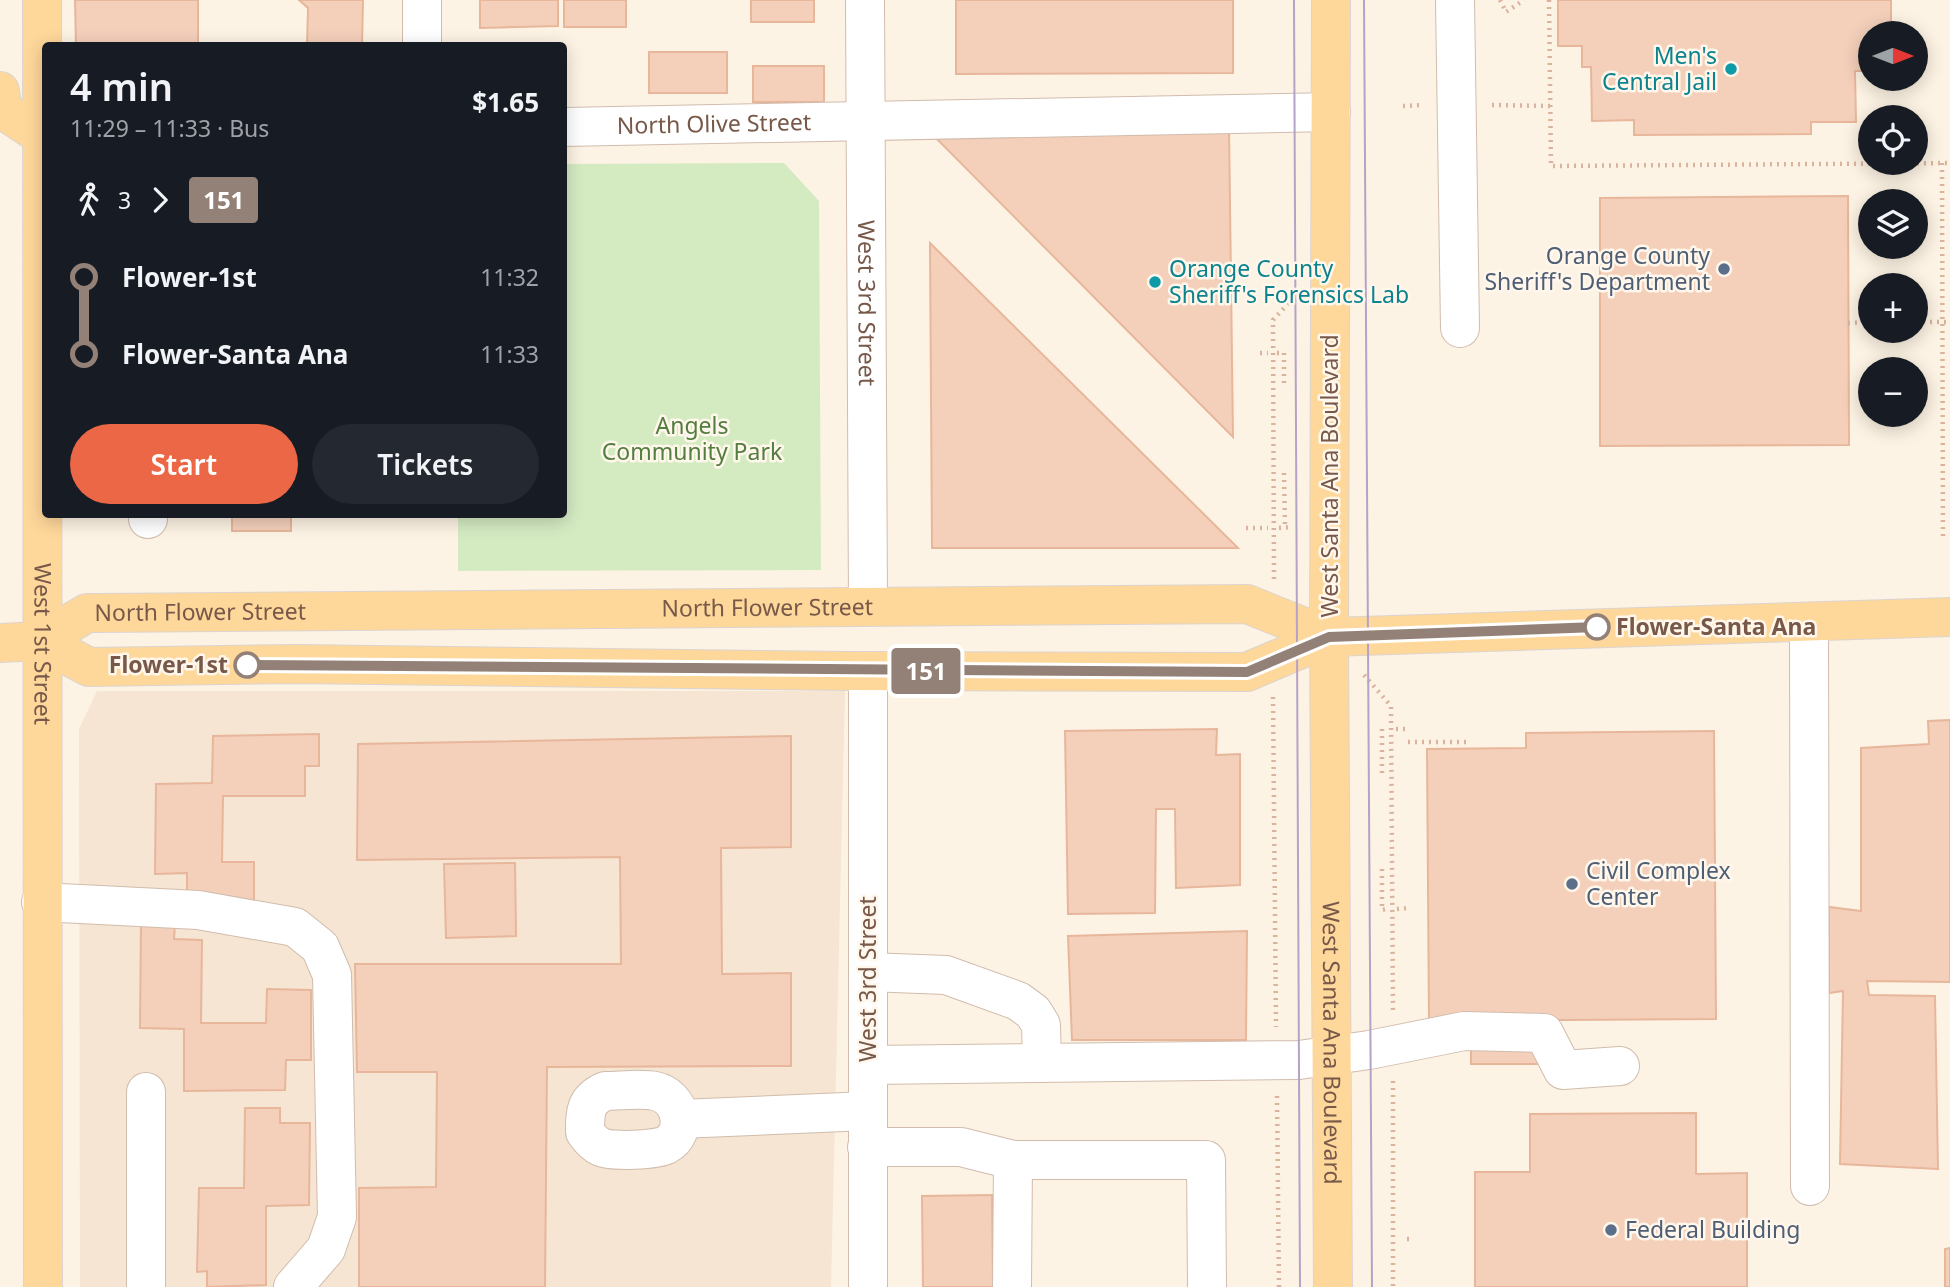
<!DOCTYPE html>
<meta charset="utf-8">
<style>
body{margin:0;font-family:"Noto Sans",sans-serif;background:#242831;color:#f1f3f6;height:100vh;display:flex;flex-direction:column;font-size:26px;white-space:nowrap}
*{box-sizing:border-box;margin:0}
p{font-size:23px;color:#9ea1a6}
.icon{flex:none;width:38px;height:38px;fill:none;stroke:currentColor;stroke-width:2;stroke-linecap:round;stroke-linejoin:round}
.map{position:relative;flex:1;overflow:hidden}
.drawer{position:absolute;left:42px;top:42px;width:525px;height:476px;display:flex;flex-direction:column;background:#171b24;border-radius:7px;box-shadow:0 4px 18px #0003}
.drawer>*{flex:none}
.badge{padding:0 14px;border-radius:5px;font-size:24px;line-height:46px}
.needle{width:46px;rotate:90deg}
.controls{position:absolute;left:1858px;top:21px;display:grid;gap:14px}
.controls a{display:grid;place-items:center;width:70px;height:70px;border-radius:50%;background:#171b24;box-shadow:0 4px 18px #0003;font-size:35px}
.map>.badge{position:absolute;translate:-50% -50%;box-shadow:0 0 0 4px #fff}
.legs{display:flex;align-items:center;gap:10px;height:77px;padding:0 28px;font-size:23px}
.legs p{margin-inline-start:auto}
.headline{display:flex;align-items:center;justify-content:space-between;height:119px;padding:0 28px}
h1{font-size:38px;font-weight:600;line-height:52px}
.primary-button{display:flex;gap:14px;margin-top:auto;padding:14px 28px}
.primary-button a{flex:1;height:80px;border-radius:42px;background:#eb6745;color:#fff;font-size:28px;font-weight:600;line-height:80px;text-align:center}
.primary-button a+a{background:#242831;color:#f1f3f6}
ul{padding:0 28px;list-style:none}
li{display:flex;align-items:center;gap:24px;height:77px;font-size:26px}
li i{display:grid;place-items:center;width:10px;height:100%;margin:0 9px;background:currentColor}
li i::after{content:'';width:18px;height:18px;margin:-9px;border:5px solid;border-radius:50%;background:#171b24}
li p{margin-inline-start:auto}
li:first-child i{background:linear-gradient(#0000 50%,currentColor 0)}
li:last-child i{background:linear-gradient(currentColor 50%,#0000 0)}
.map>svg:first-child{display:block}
</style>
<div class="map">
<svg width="1950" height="1287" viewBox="0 0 1950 1287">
<rect width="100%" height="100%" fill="#fdf3e4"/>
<polygon fill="#f5e5d2" points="97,691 845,691 831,1287 80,1287 79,729"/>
<polygon fill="#d4ebc2" points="784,163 819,201 821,570 458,571 458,515 564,514 564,164"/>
<g fill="#f4d0bb" stroke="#e7b69b" stroke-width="2">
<polygon points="75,0 198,0 198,46 76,46"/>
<polygon points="299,0 363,0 362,46 307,46 308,8"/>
<polygon points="480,0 558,0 558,26 480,28"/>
<rect x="564" y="0" width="62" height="27"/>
<rect x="751" y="0" width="63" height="22"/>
<polygon points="956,0 1233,0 1233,73 956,74"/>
<polygon points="1558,0 1891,0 1891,33 1871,33 1871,71 1855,71 1856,122 1811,122 1811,134 1634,135 1634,120 1592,121 1591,67 1582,67 1582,46 1558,46"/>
<rect x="649" y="52" width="78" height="41"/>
<rect x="753" y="66" width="71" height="36"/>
<polygon points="924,126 1229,126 1233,437"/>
<polygon points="1848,196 1849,445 1600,446 1600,198"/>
<polygon points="930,243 1238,548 932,548"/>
<rect x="232" y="514" width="59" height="17"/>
<polygon points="1950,720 1950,982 1867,981 1869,995 1935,996 1938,1169 1840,1164 1843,991 1829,993 1829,907 1861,911 1861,748 1929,744 1928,721"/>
<polygon points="1217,729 1216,755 1240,754 1240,885 1176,888 1175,809 1156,809 1155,913 1068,914 1065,731"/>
<polygon points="1714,731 1716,1019 1429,1021 1427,749 1526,748 1526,733"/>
<polygon points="319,734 319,766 305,766 305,796 223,796 222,862 254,862 254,902 187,903 187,873 155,874 156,784 212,783 213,736"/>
<polygon points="791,736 791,847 721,848 722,974 791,973 791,1066 547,1067 545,1287 359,1287 359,1188 436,1187 437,1072 357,1072 355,964 621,964 620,857 357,860 358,744"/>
<polygon points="515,863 516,936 446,938 444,864"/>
<polygon points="141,923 175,925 174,939 202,940 201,1023 266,1023 267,989 311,990 311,1060 286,1060 285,1090 184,1091 184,1029 140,1028"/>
<polygon points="1247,931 1246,1040 1072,1040 1068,936"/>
<rect x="1471" y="1039" width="67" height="25"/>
<polygon points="245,1108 280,1108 280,1123 310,1123 309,1205 266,1206 266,1285 207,1287 207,1271 197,1272 199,1188 244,1188"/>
<polygon points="1696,1113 1696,1174 1747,1173 1747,1287 1475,1287 1475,1172 1530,1172 1530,1114"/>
<polygon points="992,1195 993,1287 923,1287 922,1196"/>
<polygon points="1950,1248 1950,1287 1945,1287 1945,1249"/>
</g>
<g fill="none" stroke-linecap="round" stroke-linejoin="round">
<g stroke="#d1bcad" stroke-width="40">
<g id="minor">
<polyline points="422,0 422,46"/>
<path id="s1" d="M865 0 868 606"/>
<polyline points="1455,0 1460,328"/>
<path id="s2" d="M564 127 1331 112"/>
<polyline points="148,514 148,519"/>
<polyline points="1809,623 1810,1186"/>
<polyline points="41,902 198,910 295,927 320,947 332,975 337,1217 326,1249 293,1287"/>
<polyline points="868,972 946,975 1018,1001 1033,1012 1041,1025 1042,1063"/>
<polyline points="868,1065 1299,1060 1369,1050 1464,1031 1544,1033 1563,1070 1620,1066"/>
<path d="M605 1091C621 1091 640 1088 655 1091 680 1096 690 1132 666 1145 656 1150 611 1152 601 1147 594 1144 589 1138 585 1132 585 1112 585 1100 605 1091Z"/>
<polyline points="146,1092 146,1287"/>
<polyline points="680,1119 868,1111"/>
<polyline points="867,1147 961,1147 1013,1160 1206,1160 1207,1287"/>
<polyline points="868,1287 868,671"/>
<polyline points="1012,1287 1013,1160"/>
</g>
</g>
<g stroke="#dcd4d0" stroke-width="40">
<g id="major">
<path id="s3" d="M42 0 43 1287"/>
<path id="s4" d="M1331 0 1329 637 1333 1287"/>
<polyline points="0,91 3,110 42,136"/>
<polyline points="40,641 89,667 297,664 850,671 1247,672 1329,637 1950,617"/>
<path id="s5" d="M0 643 40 641 87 613H96L1247 604 1329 637"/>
</g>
</g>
<g stroke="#d9b39e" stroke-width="4.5" stroke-dasharray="2 5" stroke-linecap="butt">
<polyline points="1500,0 1506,12 1524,0"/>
<polyline points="1549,0 1551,166 1950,163"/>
<polyline points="1492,105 1550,106"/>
<polyline points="1403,106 1423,105"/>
<polyline points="1942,163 1943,539"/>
<polyline points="1916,322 1950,322"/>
<polyline points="1848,323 1871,322"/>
<polyline points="1260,353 1268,353"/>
<polyline points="1277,353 1284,353 1284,388"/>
<polyline points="1284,473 1285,528"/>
<polyline points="1246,528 1268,528"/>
<polyline points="1279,528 1291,527"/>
<polyline points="1274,579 1273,320 1295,296"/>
<polyline points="1364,675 1391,706 1393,1010"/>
<polyline points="1273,697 1276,1027"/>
<polyline points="1382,729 1382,776"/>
<polyline points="1396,729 1408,729"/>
<polyline points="1408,742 1466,742"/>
<polyline points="1382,869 1382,910 1387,909"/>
<polyline points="1397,909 1408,908"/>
<polyline points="1393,1081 1393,1287"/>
<polyline points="1277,1096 1279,1287"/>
<polyline points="1407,1239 1414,1239"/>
</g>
<use href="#minor" stroke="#fff" stroke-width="38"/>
<use href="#major" stroke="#fed79a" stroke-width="38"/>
<g stroke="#b5a2c7" stroke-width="2">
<polyline points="1294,0 1300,1287"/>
<polyline points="1364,0 1372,1287"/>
</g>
</g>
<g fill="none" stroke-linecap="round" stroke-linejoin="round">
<g stroke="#fff" stroke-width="16">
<polyline id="line-1" points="247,665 1247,672 1329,637 1597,627"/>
</g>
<use href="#line-1" stroke="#938177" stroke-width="10"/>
</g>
<g fill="#0f9aa8" stroke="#fff7eb" stroke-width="2.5">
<circle cx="1731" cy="69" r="7"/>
<circle cx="1155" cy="282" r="7"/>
</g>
<g fill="#5c6f8a" stroke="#fff7eb" stroke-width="2.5">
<circle cx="1724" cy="269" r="7"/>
<circle cx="1572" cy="884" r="7"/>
<circle cx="1611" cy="1230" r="7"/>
</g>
<g fill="#fff" stroke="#938177" stroke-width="3.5">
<circle cx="1597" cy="627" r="12"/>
<circle cx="247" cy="665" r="12"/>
</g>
<g text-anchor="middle" stroke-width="5" stroke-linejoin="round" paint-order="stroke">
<g font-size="23" fill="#0d838f" stroke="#fff7eb" text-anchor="end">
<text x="1717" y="64">Men's<tspan x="1717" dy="26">Central Jail</tspan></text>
<text x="1169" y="277" text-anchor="start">Orange County<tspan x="1169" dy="26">Sheriff's Forensics Lab</tspan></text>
</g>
<g font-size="23" fill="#775849" stroke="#fff7eb">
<text dy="8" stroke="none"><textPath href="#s2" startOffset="150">North Olive Street</textPath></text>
<text dy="8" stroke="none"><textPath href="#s1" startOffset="303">West 3rd Street</textPath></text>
<text transform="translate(1330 476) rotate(-90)" y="8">West Santa Ana Boulevard</text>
<text dy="8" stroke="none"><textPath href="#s5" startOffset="775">North Flower Street</textPath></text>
<text dy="8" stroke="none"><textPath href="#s5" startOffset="208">North Flower Street</textPath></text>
<text dy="8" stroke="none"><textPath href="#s3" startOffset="644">West 1st Street</textPath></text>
<text transform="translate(868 979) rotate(-90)" y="8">West 3rd Street</text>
<text dy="8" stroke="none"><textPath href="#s4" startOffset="1043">West Santa Ana Boulevard</textPath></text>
</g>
<g font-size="23" fill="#4e5e75" stroke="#fff7eb" text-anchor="start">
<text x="1710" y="264" text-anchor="end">Orange County<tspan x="1710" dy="26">Sheriff's Department</tspan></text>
<text x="1586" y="879">Civil Complex<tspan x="1586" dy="26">Center</tspan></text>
<text x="1625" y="1238">Federal Building</text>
</g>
<g font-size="23" fill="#547d40" stroke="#fff7eb">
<text x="692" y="434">Angels<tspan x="692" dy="26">Community Park</tspan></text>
</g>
<g font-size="23" font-weight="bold" fill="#775849" stroke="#fff7eb" text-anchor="start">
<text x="1616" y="635">Flower-Santa Ana</text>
<text x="228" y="673" text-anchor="end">Flower-1st</text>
</g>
</g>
</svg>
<div class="controls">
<a><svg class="needle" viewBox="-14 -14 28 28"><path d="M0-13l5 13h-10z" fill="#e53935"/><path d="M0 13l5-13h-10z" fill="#9ea1a6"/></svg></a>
<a><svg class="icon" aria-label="locate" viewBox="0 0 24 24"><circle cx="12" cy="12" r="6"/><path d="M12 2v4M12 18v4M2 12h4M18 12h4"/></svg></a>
<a><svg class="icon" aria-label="layers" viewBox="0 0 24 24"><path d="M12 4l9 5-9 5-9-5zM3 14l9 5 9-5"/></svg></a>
<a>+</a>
<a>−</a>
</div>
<b class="badge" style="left:926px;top:671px;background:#938177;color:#fff">151</b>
<section class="drawer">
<div class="headline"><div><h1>4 min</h1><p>11:29 – 11:33 · Bus</p></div><b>$1.65</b></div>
<div class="legs"><svg class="icon" aria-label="walk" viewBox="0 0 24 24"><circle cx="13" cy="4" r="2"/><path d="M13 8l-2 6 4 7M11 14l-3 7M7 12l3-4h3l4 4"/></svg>3<svg class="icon" aria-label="forward" viewBox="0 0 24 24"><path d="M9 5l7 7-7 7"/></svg><b class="badge" style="background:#938177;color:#fff">151</b></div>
<ul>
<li><i style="color:#938177"></i><b>Flower-1st</b><p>11:32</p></li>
<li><i style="color:#938177"></i><b>Flower-Santa Ana</b><p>11:33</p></li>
</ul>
<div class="primary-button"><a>Start</a><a>Tickets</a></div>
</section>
</div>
